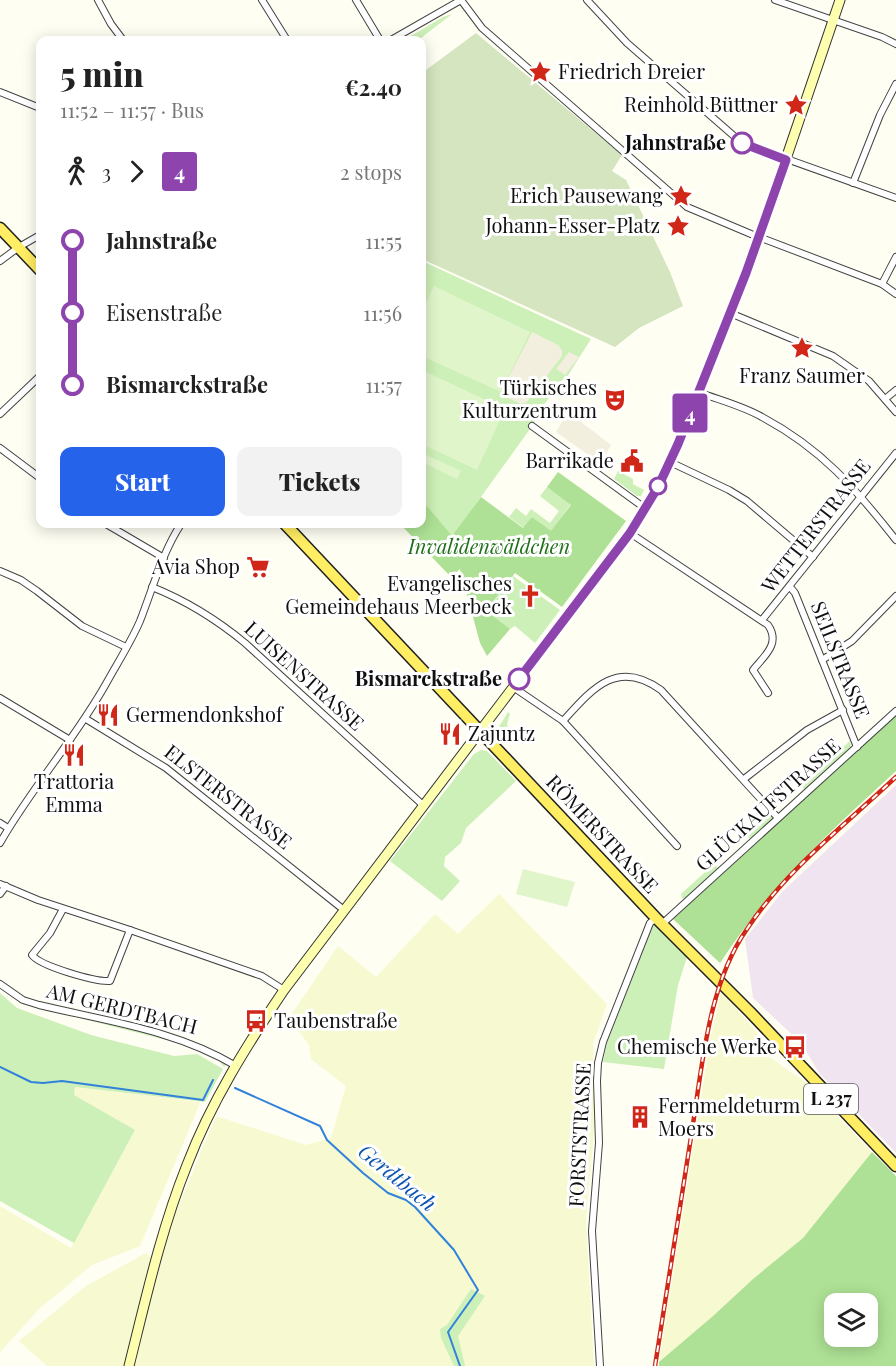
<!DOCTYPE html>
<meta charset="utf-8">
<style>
body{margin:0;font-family:"Playfair Display",serif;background:#f2f2f2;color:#222;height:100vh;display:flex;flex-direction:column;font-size:22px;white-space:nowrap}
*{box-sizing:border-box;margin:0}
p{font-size:20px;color:#767676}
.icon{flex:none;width:33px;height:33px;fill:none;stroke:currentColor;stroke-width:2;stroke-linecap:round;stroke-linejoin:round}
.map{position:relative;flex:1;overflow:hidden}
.panel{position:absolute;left:36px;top:36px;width:390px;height:492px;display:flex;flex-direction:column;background:#fff;border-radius:12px;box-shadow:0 3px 15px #0003}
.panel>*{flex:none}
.badge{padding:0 12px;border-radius:4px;font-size:21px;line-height:39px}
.fabs{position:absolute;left:824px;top:1293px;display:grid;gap:12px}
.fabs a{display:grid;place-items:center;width:54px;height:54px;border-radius:12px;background:#fff;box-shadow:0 3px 15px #0003;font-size:30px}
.map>.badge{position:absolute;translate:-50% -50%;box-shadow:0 0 0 3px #fff}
.legs{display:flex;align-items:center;gap:9px;height:66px;padding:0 24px;font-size:20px}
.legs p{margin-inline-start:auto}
.headline{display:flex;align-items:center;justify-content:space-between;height:102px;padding:0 24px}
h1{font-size:33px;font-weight:800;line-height:45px}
.button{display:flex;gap:12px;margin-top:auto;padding:12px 24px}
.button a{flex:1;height:69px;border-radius:12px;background:#2563eb;color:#fff;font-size:24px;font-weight:800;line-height:69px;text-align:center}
.button a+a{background:#f2f2f2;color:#222}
ul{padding:0 24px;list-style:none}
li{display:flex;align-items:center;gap:21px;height:72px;font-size:22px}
li i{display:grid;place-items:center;width:9px;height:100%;margin:0 8px;background:currentColor}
li i::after{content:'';width:15px;height:15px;margin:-8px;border:4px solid;border-radius:50%;background:#fff}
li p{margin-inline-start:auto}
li:first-child i{background:linear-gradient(#0000 50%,currentColor 0)}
li:last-child i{background:linear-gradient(currentColor 50%,#0000 0)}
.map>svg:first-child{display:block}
</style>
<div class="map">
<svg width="896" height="1366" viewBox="0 0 896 1366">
<rect width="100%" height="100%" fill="#fffef3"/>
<polygon fill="#efe4ef" points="896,785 896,1153 819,1073 802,1044 753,998 745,939 783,891"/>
<g fill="#f7f9d0">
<polygon points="499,894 607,1004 593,1044 595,1120 586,1221 594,1366 132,1366 161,1248 216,1116 306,1145 331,1138 346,1086 311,1059 309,1045 289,1018 338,946 376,977 435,914 458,934"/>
<polygon points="721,991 757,1032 768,1056 807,1083 872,1152 803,1238 753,1279 713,1316 659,1362 710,1041"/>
<polygon points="75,1087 198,1102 200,1103 140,1246 92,1265 39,1309 0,1352 0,1206 71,1248 135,1131 74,1095"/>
<polygon points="146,1253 152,1259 125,1366 47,1366 19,1341 86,1286"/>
</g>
<g fill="#cdefb8">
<polygon points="452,14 421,38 421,40 414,40 411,36 443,17"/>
<polygon points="422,261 591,339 565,380 563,379 546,402 531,418 535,422 452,537 422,500"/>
<polygon points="618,471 633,479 633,484 644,490 641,496 637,496 614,479"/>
<polygon points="547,487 571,504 551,532 532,517 524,528 509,517 516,508 526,516 531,509 550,523 559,511 540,496"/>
<polygon points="513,576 560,610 535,643 515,626 510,629 486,612"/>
<polygon points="508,712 510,714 507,724 511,737 497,730"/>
<polygon points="850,741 851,747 849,751 805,790 801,785"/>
<polygon points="481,750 487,751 516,781 466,828 461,843 445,857 444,866 460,881 442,901 390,861 474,754"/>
<polygon points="771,813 772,817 771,822 751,840 747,835"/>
<polygon points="714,864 719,869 686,899 682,898 681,894"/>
<polygon points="653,925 657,925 688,954 678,985 664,1069 603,1062 607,1043"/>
<polygon points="0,986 16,997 188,1043 226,1065 224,1067 219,1061 182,1044 20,1003"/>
<polygon points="0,993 17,1008 91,1035 174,1056 197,1054 223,1069 205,1102 75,1087 74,1095 135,1130 74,1243 0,1201"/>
<polygon points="471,1289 485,1296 458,1336 465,1366 454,1366 441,1338 440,1329 447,1325"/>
</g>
<g fill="#aee195" fill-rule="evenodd">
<polygon points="558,472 626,521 562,607 515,573 486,611 510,629 487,656 480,643 460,569 451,577 400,524 422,524 422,500 452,536 481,497 523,528 532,517 551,531 571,505 547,487"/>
<path d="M896 714V771C830 831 769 888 720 963L673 919Z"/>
<path d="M872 1152 896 1176V1366H659V1362L713 1316 753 1279 803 1238ZM834 1304H867V1336H834Z"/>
</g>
<polygon fill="#d4e5c0" points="476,33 622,155 612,171 626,180 670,272 683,306 639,328 615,347 422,259 422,73"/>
<g fill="#e1f5cb">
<polygon points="434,286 530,332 501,392 422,356 422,312"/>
<polygon points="422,370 505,409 477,470 422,444"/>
<polygon points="422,453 461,471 457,479 422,462"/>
<polygon points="523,869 575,882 567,907 516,894"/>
</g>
<g fill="#f2efdf">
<polygon points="532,332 558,345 562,350 562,356 530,398 526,403 521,404 500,394"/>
<polygon points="569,352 579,357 565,375 556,369"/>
<polygon points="568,412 611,445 600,463 556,432"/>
</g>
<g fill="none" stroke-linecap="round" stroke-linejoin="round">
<g stroke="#3182db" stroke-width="2">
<polyline points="0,1067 31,1082 43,1083 62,1081 203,1100 213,1080"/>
<polyline points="235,1088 320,1126 327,1140 363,1173 388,1193 406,1200 415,1207 454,1250 478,1290 448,1332 460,1366"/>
</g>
<g stroke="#434343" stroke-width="8">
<g id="minor">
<polyline points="98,0 111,24 123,40"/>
<polyline points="262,0 287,40"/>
<polyline points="356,0 380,40"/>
<polyline points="461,0 482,28 687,207 751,234 882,284 896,294"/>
<polyline points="587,0 627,43 742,143 896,198"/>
<polyline points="775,0 882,37 896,44"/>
<polyline points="391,40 461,0"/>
<polyline points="0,92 40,108"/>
<polyline points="853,183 880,115 896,84"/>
<polyline points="0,261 19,247 40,235"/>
<polyline points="882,284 896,257"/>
<polyline points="730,313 833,356 869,381 896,412"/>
<path d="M698 392C719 400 743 406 762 417 822 449 855 488 896 540"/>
<polyline points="885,399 896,390"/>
<polyline points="0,414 40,376"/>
<polyline points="532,426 646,509"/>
<polyline points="0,448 40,478"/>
<polyline points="670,462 729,490 747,501 813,557"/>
<polyline points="106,524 164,558"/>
<path d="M630 533 768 625C781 644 764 656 753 670L768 693"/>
<polyline points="0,571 21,580 37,591 82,626 126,647"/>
<path d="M152 587C187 601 216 619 245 643L424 806"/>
<polyline points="790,587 795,593 857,747"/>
<polyline points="762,620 896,453"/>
<polyline points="822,660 852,641 896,596"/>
<polyline points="513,687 563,721 677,846"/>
<polyline points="0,698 70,740"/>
<polyline points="86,719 166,768 344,910"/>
<path d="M563 721C592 689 617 658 661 690L778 818"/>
<polyline points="744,779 807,730 843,710"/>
<polyline points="0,823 8,828"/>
<path d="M0 843C32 787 76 738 107 682 118 662 131 642 140 621 153 588 162 553 181 524"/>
<polyline points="0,884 38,900 130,930 262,976 284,990"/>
<polyline points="0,894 6,886"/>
<path d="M63 909 50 933 32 955C40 966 95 982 110 981L130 930"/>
<polyline points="662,924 896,711"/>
<path d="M0 984 23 1000 39 1005C106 1021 176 1030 236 1066"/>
<polyline points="600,1366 592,1231 599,1143 597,1081 598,1063 603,1042 650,923 656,918"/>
</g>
</g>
<g stroke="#323232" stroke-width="11">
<path id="secondary" d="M129 1366C146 1298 161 1230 187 1165 211 1102 247 1045 284 990L630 533 656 491 670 462 755 250 840 0"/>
</g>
<g stroke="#212121" stroke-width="13">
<g id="primary">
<polyline points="0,228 40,270"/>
<polyline points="285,524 656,918 750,1012 896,1166"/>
</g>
</g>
<use href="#minor" stroke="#fff" stroke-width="6"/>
<use href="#secondary" stroke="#feffae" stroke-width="9"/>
<use href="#primary" stroke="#ffed63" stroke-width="10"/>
<g stroke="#d02718" stroke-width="4.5">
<path id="rail" d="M655 1366C667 1290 679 1214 691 1137 702 1070 707 986 747 929 786 870 845 825 896 777"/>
</g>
<use href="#rail" stroke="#fff" stroke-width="2" stroke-dasharray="7" stroke-linecap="butt"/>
</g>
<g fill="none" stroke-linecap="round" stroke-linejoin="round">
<g stroke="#fff" stroke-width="14">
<polyline id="line-1" points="519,679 630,533 658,487 678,444 746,273 786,160 742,143"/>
</g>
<use href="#line-1" stroke="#8e44ad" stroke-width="9"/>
</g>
<defs>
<g id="sight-bare" transform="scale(1.8)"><path d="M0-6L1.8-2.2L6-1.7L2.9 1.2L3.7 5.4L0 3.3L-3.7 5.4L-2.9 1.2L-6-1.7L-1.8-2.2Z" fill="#d02718" stroke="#fff" stroke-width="2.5" paint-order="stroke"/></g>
<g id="theatre-bare" transform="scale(1.8)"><path d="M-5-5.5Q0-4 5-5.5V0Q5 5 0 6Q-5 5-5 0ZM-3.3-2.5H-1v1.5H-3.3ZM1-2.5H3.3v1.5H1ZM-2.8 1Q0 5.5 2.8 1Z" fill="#d02718" stroke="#fff" stroke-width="2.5" paint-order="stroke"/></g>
<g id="civic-bare" transform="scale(1.8)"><path d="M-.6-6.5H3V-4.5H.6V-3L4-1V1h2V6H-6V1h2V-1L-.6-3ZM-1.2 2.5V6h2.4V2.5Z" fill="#d02718" stroke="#fff" stroke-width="2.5" paint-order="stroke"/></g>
<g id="supermarket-bare" transform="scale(1.8)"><path d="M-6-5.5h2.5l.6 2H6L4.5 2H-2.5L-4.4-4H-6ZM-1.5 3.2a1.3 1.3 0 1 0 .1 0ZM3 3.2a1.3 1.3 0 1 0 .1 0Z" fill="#d02718" stroke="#fff" stroke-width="2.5" paint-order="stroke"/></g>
<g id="church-bare" transform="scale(1.8)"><path d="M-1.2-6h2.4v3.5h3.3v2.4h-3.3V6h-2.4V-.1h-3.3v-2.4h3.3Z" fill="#d02718" stroke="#fff" stroke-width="2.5" paint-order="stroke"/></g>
<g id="restaurant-bare" transform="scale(1.8)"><path d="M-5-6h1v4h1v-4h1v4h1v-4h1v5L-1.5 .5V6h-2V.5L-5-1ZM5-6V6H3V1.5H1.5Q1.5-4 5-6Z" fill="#d02718" stroke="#fff" stroke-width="2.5" paint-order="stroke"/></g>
<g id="bus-bare" transform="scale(1.8)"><path d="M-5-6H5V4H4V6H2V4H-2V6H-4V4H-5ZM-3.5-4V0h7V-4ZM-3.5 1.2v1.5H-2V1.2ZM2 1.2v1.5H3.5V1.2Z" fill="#d02718" stroke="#fff" stroke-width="2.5" paint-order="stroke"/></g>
<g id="building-bare" transform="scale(1.8)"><path d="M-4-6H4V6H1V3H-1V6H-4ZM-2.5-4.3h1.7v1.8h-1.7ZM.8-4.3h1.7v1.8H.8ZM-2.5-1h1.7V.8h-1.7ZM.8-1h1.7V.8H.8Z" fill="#d02718" stroke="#fff" stroke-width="2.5" paint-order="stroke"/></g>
</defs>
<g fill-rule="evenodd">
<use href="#sight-bare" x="540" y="72"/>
<use href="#sight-bare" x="796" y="105"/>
<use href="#sight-bare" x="681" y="196"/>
<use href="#sight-bare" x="678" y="226"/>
<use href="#sight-bare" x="802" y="348"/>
<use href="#theatre-bare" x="615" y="400"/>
<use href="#civic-bare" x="632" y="461"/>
<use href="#supermarket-bare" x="258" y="567"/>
<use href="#church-bare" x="530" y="596"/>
<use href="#restaurant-bare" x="108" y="715"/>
<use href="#restaurant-bare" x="450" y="734"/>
<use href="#restaurant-bare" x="74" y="755"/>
<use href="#bus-bare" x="256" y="1021"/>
<use href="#bus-bare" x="795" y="1047"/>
<use href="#building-bare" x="640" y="1117"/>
</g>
<g fill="#fff" stroke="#8e44ad" stroke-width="3">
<circle cx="742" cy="143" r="10"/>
<circle cx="658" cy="486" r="8"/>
<circle cx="519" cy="679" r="10"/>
</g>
<g text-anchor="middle" stroke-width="6" stroke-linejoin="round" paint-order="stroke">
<rect fill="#fff" stroke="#585858" stroke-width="1.5" x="804" y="1084" width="54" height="30" rx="4.5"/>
<g font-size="18" font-weight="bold" fill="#101010">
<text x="831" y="1105">L 237</text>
</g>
<g font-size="20" fill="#101010" stroke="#fff" text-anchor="end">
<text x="558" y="79" text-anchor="start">Friedrich Dreier</text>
<text x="778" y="112">Reinhold Büttner</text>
<text x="663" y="203">Erich Pausewang</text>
<text x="660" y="233">Johann-Esser-Platz</text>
<text x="802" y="383" text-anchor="middle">Franz Saumer</text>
<text x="597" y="395">Türkisches<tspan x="597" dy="23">Kulturzentrum</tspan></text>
<text x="614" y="468">Barrikade</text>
<text x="240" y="574">Avia Shop</text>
<text x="512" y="591">Evangelisches<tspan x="512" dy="23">Gemeindehaus Meerbeck</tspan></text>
<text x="126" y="722" text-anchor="start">Germendonkshof</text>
<text x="468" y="741" text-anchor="start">Zajuntz</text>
<text x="74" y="789" text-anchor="middle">Trattoria<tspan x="74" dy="23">Emma</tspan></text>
<text x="274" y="1028" text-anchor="start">Taubenstraße</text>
<text x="777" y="1054">Chemische Werke</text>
<text x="658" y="1113" text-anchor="start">Fernmeldeturm<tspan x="658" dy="23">Moers</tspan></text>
</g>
<g font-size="20" font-weight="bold" fill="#101010" stroke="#fff" text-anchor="end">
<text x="726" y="150">Jahnstraße</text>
<text x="502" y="686">Bismarckstraße</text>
</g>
<g font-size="20" fill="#101010" stroke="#fff">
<text transform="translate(816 526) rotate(-52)" y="7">WETTERSTRASSE</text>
<text transform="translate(840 660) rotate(68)" y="7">SEILSTRASSE</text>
<text transform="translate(304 676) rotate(42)" y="7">LUISENSTRASSE</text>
<text transform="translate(228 797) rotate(38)" y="7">ELSTERSTRASSE</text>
<text transform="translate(768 805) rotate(-42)" y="7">GLÜCKAUFSTRASSE</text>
<text transform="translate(602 834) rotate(47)" y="7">RÖMERSTRASSE</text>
<text transform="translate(122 1009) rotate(14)" y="7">AM GERDTBACH</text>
<text transform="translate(580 1135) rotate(-87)" y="7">FORSTSTRASSE</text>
</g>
<g font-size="20" font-style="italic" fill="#1f7018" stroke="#fff">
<text x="489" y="554">Invalidenwäldchen</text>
</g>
<g font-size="21" font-style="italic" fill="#0b53b1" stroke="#fff">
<text transform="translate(397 1178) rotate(39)" y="7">Gerdtbach</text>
</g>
</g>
</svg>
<div class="fabs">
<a><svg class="icon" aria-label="layers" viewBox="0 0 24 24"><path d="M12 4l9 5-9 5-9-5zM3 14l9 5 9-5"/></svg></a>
</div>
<b class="badge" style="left:690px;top:413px;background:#8e44ad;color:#fff">4</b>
<section class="panel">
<div class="headline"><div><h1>5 min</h1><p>11:52 – 11:57 · Bus</p></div><b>€2.40</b></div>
<div class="legs"><svg class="icon" aria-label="walk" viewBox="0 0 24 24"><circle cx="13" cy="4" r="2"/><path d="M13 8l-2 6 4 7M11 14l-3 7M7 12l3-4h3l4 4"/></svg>3<svg class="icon" aria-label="forward" viewBox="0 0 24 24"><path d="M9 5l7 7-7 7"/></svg><b class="badge" style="background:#8e44ad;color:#fff">4</b><p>2 stops</p></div>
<ul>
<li><i style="color:#8e44ad"></i><b>Jahnstraße</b><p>11:55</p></li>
<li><i style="color:#8e44ad"></i><span>Eisenstraße</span><p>11:56</p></li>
<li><i style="color:#8e44ad"></i><b>Bismarckstraße</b><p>11:57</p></li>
</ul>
<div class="button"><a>Start</a><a>Tickets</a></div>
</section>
</div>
